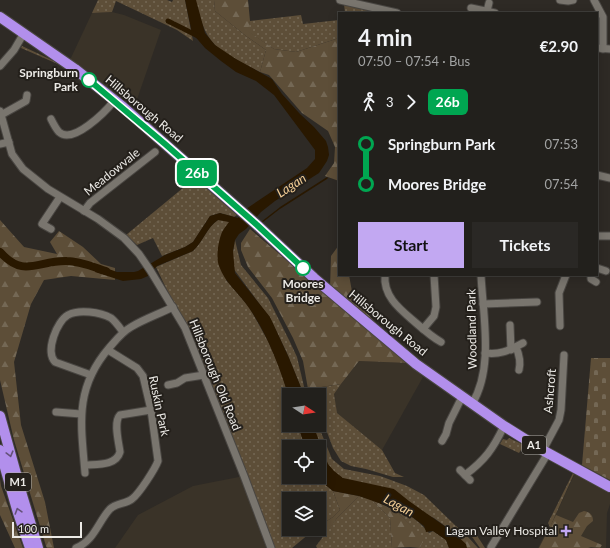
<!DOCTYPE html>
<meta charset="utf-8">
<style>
body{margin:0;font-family:Lato,sans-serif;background:#2a2825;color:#f1f3f6;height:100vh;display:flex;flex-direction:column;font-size:15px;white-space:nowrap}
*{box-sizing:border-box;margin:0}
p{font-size:13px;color:#a2a3a3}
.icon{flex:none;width:22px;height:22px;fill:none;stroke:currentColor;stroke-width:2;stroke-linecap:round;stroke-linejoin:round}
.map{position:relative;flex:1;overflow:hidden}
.sheet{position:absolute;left:338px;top:12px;width:260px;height:264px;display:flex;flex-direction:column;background:#22201c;border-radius:0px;box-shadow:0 2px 10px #0003,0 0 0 1px #3f3e3b}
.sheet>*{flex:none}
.badge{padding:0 8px;border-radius:6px;font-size:14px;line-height:26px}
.needle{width:26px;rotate:102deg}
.buttons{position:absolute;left:282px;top:388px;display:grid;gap:8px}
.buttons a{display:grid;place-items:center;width:44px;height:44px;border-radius:0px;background:#22201c;box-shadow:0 2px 10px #0003,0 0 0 1px #3f3e3b;font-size:20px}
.scale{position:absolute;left:12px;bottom:10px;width:70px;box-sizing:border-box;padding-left:4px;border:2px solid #eceae6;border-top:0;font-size:11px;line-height:14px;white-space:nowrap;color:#eceae6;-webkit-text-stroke:3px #24201b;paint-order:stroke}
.map>.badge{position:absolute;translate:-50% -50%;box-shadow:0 0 0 2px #fff}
.legs{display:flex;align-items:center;gap:6px;height:44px;padding:0 20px;font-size:13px}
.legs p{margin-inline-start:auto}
.summary{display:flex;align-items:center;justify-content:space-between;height:68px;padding:0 20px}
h1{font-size:22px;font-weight:700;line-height:30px}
.button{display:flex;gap:8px;margin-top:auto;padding:8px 20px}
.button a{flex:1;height:46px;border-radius:0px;background:#c2a8f2;color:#111;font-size:16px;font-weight:700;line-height:46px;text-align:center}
.button a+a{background:#2a2825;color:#f1f3f6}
ul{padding:0 20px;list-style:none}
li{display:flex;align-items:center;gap:14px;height:40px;font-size:15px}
li i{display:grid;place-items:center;width:6px;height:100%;margin:0 5px;background:currentColor}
li i::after{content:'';width:10px;height:10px;margin:-5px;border:3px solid;border-radius:50%;background:#22201c}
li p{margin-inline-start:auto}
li:first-child i{background:linear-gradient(#0000 50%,currentColor 0)}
li:last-child i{background:linear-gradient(currentColor 50%,#0000 0)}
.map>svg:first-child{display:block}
</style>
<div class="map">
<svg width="610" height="548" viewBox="0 0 610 548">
<defs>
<pattern id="grass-dots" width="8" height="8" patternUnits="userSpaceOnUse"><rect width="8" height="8" fill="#5d4e38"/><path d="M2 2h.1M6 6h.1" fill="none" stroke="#746855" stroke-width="1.8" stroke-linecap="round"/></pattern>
<pattern id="forest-firs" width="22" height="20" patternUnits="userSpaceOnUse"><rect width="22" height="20" fill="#5d4e38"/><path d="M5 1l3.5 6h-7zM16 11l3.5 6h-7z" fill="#746855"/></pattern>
<pattern id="cemetery-stones" width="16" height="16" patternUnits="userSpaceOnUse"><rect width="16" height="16" fill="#5d4e38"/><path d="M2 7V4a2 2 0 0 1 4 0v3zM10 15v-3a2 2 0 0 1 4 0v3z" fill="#746855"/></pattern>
</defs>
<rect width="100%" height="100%" fill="#2e2a25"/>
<g fill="#3a3328">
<polygon points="112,12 124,15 161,30 134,108 70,60 92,13"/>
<polygon points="359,361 407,363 423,377 382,450 336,413 334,393"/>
<polygon points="575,473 610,491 610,504 607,513 606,548 538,548 559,508"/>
<polygon points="244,476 271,548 115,548 138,515 193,486"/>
</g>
<g fill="url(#grass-dots)">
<polygon points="98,0 167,0 172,2 173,0 185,0 193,41 177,30 116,1 112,12 92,13"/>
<path d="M195 0H214L215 11 246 36 266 50 260 72C245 64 228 57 215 45 204 34 199 15 195 0Z"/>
<polygon points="344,4 371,11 369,13 345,13"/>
<polygon points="301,15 303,24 339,20 339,38 296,52 274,49 247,31 250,21"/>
<polygon points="22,46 54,61 60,65 21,48"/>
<polygon points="195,178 237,215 234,217 220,213 210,216 193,242 185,247 162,256 153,238 137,245 126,235"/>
<path d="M218 220H224L229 222 226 280 249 307 268 341 279 366 289 397V425H298L305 447H289V477L319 476 322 482 333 491 340 510 333 517 319 526V499H289V529H315L292 548H273L184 322 166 288 156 267 193 251C203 242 207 227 218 220Z"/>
<polygon points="235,240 241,265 268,298 290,342 297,357 306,395 304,395 287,353 270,318 233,268 233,252"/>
<polygon points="341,384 334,394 337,413 382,450 395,473 404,477 393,477 366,469 351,466 341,461 333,448 319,411 319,395 313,395 310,389"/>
<polygon points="312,425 318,425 332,459 344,469 380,476 407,486 424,495 459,529 452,531 434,518 342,478 330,469 322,453"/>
<polygon points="509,438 524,445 519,453 500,444 503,439 507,440"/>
<polygon points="573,473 574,474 550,527 548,523"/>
<polygon points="359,496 372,500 390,518 392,548 317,548 316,546 337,518"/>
<path d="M395 510C412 515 418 521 429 533L433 531 446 540 449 548H420L423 538Z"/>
</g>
<g fill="url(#forest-firs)">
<polygon points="214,0 248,0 250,21 248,31 274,49 296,52 339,38 339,181 325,176 334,163 335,147 328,131 302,113 269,75 260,72 266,50 246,36 215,11"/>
<polygon points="0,220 24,247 57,254 50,242 59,231 83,247 101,264 115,268 115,280 71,276 44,280 31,304 14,362 21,425 45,502 54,548 47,548 46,546 14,440 0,380"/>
<polygon points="250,229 407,363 359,361 341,384 308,389 303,361 293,338 272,298 248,267 241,250 241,243"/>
<polygon points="339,245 339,275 349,275 353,297 379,327 330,289 331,256"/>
<polygon points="0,479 1,486 23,548 15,548 0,515"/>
<polygon points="333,491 359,496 337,518 324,537 316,529 319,529 319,526 333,517 340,510"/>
<polygon points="372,500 395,510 424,538 420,548 410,547 392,548 390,518"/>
<path d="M584 511C590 512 593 515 593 521L587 526 581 536 602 545 600 548 591 547 588 548H539L556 515 573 522 579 513Z"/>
<polygon points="456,526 469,538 478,548 463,548 462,542 452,531"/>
<polygon points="470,534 476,534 485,548 480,548"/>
</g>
<polygon fill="url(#cemetery-stones)" points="591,358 610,358 610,480 582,465"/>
<g fill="#291800">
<path d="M185 0H196L205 33 215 45 236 59 272 79 282 94 300 114 314 127 326 141 328 147 329 155 327 161 319 173 275 201 261 212 246 229 239 234 235 240 233 251 235 273 270 317 289 358 304 395H289V397C279 366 268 335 249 308 239 293 225 283 219 266 216 258 218 243 221 235 222 231 226 226 229 222L218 220C207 227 203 242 193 251L157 266 148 276 141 279 123 281 95 272 98 265 117 272H134L138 271 165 255 185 247 193 242 210 216 220 213 238 218 246 209 307 168 315 159V150L274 95 256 81 236 72 221 61 205 48 192 33Z"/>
<polygon points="298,425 313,425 328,464 334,471 343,478 394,489 409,501 453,532 466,544 467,548 449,548 446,540 433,531 426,532 424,526 407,513 359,496 333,491 322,482 319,476 319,447 305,447"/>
</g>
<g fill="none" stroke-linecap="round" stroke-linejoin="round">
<polyline stroke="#291800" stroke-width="1.5" points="262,222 280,208 327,178"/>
<polyline stroke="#291800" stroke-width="5" points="168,21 198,36"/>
<path stroke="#291800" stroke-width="8" d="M0 252C24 279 38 260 67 261 80 261 93 267 106 271"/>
<g stroke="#494642" stroke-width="9">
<g id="minor">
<polyline points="340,0 397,13"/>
<polyline points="560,0 568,1 573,0"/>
<polyline points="594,0 603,17 603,49"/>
<polyline points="471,8 495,13"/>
<polyline points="487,11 489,3"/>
<polyline points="597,48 610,49"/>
<polyline points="0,66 14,50 24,33"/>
<polyline points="0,111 12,154 23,169 48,189 98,219 124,238 139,254 150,270 185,328 244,476 271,548"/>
<polyline points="1,115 26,101 27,95"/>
<path d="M51 119C53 123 56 129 59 132 73 145 106 111 114 101"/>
<polyline points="0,144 9,142"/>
<polyline points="597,175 610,178"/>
<polyline points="84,211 90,203 155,152"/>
<polyline points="51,229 42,224 60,197"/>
<polyline points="597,236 610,236"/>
<polyline points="597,268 606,271"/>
<path d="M385 275C383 297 401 310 416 323 424 330 432 337 441 342"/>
<polyline points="591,275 591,279 596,282"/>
<polyline points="483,304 537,302"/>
<polyline points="510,325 511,350"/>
<polyline points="560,326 559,293 566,275"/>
<polyline points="423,329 434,316 436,307 434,275"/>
<path d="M516 347C519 354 521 362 519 370"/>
<path d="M485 353C502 355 509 350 523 343"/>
<path d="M91 375 55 362C45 351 57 321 68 315 79 309 100 312 111 318 116 322 120 328 123 332"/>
<polyline points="168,385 177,383 185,378 204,375"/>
<path d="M472 404C494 368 483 316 481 275"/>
<polyline points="56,412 81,414"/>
<polyline points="442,441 446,434 449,423 462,397"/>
<polyline points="543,450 559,420 561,410 564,355"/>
<path d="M85 465C97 464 116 466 120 452 119 443 113 422 120 415L151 410"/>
<polyline points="460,470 470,480"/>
<path d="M85 473C81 424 74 389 109 348 116 340 122 332 131 327 144 319 159 314 173 307"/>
<path d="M465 475C485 460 493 449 504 426"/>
<polyline points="491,547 548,453"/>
<path d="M76 548C94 541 98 522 110 509 116 503 126 504 132 499 139 494 155 469 158 461L151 410 143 376 137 368 108 350"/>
</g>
</g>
<g stroke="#494642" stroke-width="12">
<g id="highway">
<polyline points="0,17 75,69 123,107 257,225 314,278 416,364 504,426 544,451 610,487"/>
<polyline points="0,416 22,495 38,548"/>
<polyline points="0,450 18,513 30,548"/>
</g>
</g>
<use href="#minor" stroke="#79756e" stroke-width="7"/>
<use href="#highway" stroke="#b28fec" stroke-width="10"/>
</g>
<defs><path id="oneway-chevron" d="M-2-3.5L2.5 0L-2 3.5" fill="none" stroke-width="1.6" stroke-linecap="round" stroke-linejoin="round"/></defs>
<g stroke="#645279">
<use href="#oneway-chevron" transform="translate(10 454) rotate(75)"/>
<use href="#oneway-chevron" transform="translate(18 511) rotate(-107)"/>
</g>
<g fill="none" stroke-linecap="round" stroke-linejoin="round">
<g stroke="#fff" stroke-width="9">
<polyline id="line-1" points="89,80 165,144 257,225 303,268"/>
</g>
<use href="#line-1" stroke="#00a651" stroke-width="6"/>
</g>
<g fill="#fff" stroke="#00a651" stroke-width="2">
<circle cx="89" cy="80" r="7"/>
<circle cx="303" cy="268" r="7"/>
</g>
<path fill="#c2a8f2" stroke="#24201b" stroke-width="1.5" d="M564 525h4v4h4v4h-4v4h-4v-4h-4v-4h4z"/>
<g text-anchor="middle" stroke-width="4" stroke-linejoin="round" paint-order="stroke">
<g fill="#24201b" stroke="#b0ada9" stroke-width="1">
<rect x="522" y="436" width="24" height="18" rx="3"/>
<rect x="5" y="473" width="26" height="18" rx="3"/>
</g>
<g font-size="11" font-weight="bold" fill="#eceae6">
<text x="534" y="449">A1</text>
<text x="18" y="486">M1</text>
</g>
<g font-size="12" font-weight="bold" fill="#eceae6" stroke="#24201b" text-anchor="end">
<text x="78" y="77">Springburn<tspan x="78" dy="14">Park</tspan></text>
<text x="303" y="288" text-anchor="middle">Moores<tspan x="303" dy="14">Bridge</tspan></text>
</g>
<g font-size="12" fill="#eceae6" stroke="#24201b">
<text transform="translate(144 109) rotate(40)" y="4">Hillsborough Road</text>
<text transform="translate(112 172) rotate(-39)" y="4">Meadowvale</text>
<text transform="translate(388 323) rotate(39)" y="4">Hillsborough Road</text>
<text transform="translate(472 329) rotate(-91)" y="4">Woodland Park</text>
<text transform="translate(215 375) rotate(68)" y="4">Hillsborough Old Road</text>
<text transform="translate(550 391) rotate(-85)" y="4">Ashcroft</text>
<text transform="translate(159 406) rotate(78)" y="4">Ruskin Park</text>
</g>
<g font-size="12" fill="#eceae6" stroke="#24201b" text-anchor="end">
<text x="557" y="535">Lagan Valley Hospital</text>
</g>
<g font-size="13" font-style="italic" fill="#f0cb94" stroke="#24201b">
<text transform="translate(291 185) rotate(-33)" y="5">Lagan</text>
<text transform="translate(399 505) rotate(28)" y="5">Lagan</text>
</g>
</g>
</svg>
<div class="buttons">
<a><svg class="needle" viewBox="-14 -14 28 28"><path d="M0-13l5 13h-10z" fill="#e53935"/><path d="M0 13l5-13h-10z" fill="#a2a3a3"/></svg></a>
<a><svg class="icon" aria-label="locate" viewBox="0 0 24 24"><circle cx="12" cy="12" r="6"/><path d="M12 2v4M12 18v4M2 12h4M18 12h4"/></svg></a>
<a><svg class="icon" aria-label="layers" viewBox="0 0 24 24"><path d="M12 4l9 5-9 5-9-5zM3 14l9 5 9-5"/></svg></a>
</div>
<div class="scale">100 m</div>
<b class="badge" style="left:197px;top:173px;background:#00a651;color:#fff">26b</b>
<section class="sheet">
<div class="summary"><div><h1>4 min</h1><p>07:50 – 07:54 · Bus</p></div><b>€2.90</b></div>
<div class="legs"><svg class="icon" aria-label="walk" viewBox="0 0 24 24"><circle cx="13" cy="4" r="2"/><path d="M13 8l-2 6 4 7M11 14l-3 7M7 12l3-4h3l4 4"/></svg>3<svg class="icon" aria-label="forward" viewBox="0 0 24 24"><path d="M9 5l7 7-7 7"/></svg><b class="badge" style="background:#00a651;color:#fff">26b</b></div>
<ul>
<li><i style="color:#00a651"></i><b>Springburn Park</b><p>07:53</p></li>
<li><i style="color:#00a651"></i><b>Moores Bridge</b><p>07:54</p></li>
</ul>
<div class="button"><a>Start</a><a>Tickets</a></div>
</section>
</div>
